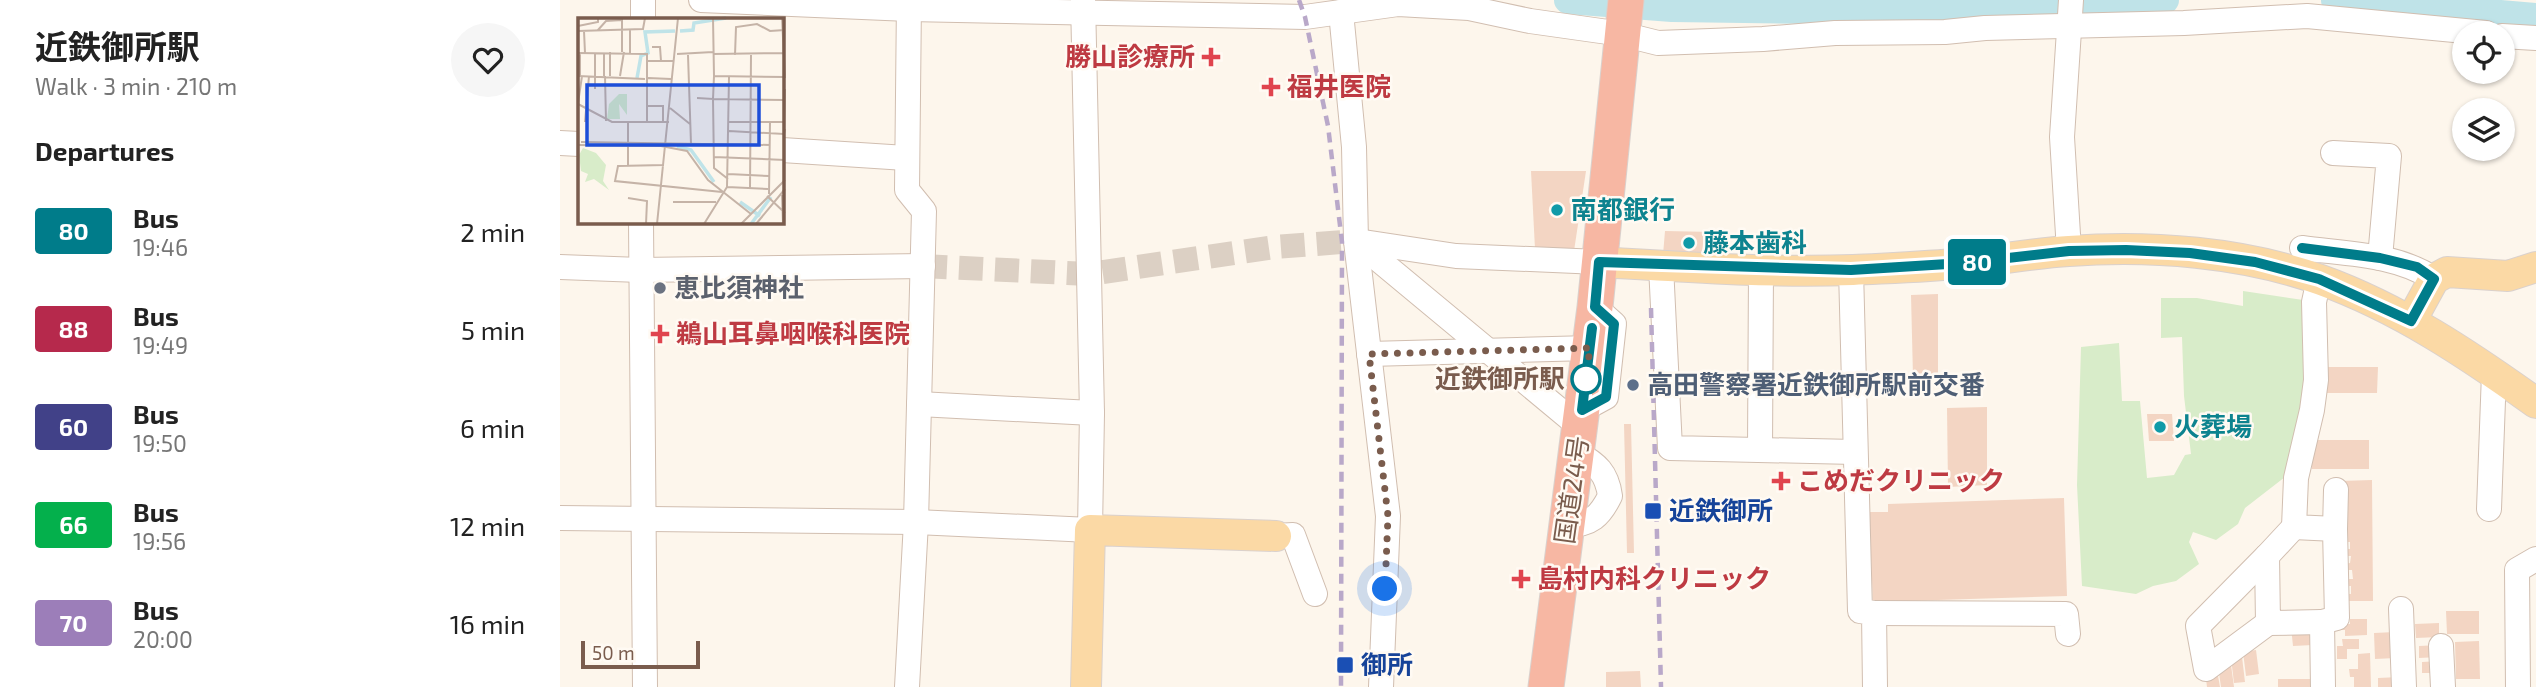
<!DOCTYPE html>
<meta charset="utf-8">
<style>
body{margin:0;font-family:"Exo 2","Noto Sans JP",sans-serif;background:#f6f6f6;color:#222;height:100vh;display:flex;flex-direction:column;font-size:26px;white-space:nowrap}
*{box-sizing:border-box;margin:0}
p{font-size:23px;color:#767676}
.icon{flex:none;width:38px;height:38px;fill:none;stroke:currentColor;stroke-width:2;stroke-linecap:round;stroke-linejoin:round}
.map{position:relative;flex:1;overflow:hidden}
.sheet{display:flex;flex-direction:column;background:#fff;width:560px}
.sheet>*{flex:none}
.badge{padding:0 14px;border-radius:5px;font-size:24px;line-height:46px}
.controls{position:absolute;left:1892px;top:21px;display:grid;gap:14px}
.controls a{display:grid;place-items:center;width:63px;height:63px;border-radius:50%;background:#fff;box-shadow:0 2px 5px #0004;font-size:35px}
.scale{position:absolute;left:21px;bottom:18px;width:119px;box-sizing:border-box;padding-left:7px;border:4px solid #7a5c4d;border-top:0;font-size:19px;line-height:24px;white-space:nowrap;color:#7a5c4d;-webkit-text-stroke:5px #fffaf3;paint-order:stroke}
.you{position:absolute;width:35px;height:35px;margin:-18px;border:5px solid #fff;border-radius:50%;background:#1a73e8;box-shadow:0 0 0 10px #1a73e833}
.map>.badge{position:absolute;translate:-50% -50%;box-shadow:0 0 0 4px #fff}
h2{padding:0 35px;font-size:26px;line-height:63px}
.round{display:grid;place-items:center;flex:none;width:74px;height:74px;border-radius:37px;background:#f6f6f6}
.summary{display:flex;align-items:center;justify-content:space-between;height:119px;padding:0 35px}
h1{font-size:33px;font-weight:700;line-height:52px}
ul{padding:0;list-style:none}
li{display:flex;align-items:center;gap:21px;height:98px;padding:0 35px}
li div{flex:1}
li b{display:block;font-size:26px}
li em{font-style:normal}
li .badge{min-width:77px;font-weight:700;text-align:center}
main{display:flex;flex:1;min-height:0}
.map>svg:first-child{display:block}
</style>
<main>
<section class="sheet">
<div class="summary"><div><h1>近鉄御所駅</h1><p>Walk · 3 min · 210 m</p></div><a class="round"><svg class="icon" aria-label="heart" viewBox="0 0 24 24"><path d="M12 20l-8-8c-3-5 5-10 8-4 3-6 11-1 8 4z"/></svg></a></div>
<h2>Departures</h2>
<ul>
<li><span class="badge" style="background:#007c8a;color:#fff">80</span><div><b>Bus</b><p>19:46</p></div><em>2 min</em></li>
<li><span class="badge" style="background:#b6294c;color:#fff">88</span><div><b>Bus</b><p>19:49</p></div><em>5 min</em></li>
<li><span class="badge" style="background:#414188;color:#fff">60</span><div><b>Bus</b><p>19:50</p></div><em>6 min</em></li>
<li><span class="badge" style="background:#04b04c;color:#fff">66</span><div><b>Bus</b><p>19:56</p></div><em>12 min</em></li>
<li><span class="badge" style="background:#9c7eb9;color:#fff">70</span><div><b>Bus</b><p>20:00</p></div><em>16 min</em></li>
</ul>
</section>
<div class="map">
<svg width="1976" height="687" viewBox="0 0 1976 687">
<rect width="100%" height="100%" fill="#fdf6ec"/>
<polygon fill="#d8ecc9" points="1683,291 1750,301 1752,373 1725,477 1685,508 1678,524 1656,540 1633,532 1629,542 1639,564 1616,581 1593,586 1576,594 1522,586 1517,485 1521,347 1559,343 1562,401 1580,401 1587,478 1614,475 1625,455 1631,454 1624,396 1622,337 1601,338 1601,298 1637,298 1683,306"/>
<g fill="none" stroke-linecap="round" stroke-linejoin="round">
<g stroke="#bfe3e8" stroke-width="28">
<polyline points="1008,0 1112,8 1337,11 1605,0"/>
<polyline points="1775,0 1976,17"/>
</g>
</g>
<g fill="#f3d5c3">
<polygon points="971,171 1026,171 1014,251 975,249"/>
<polygon points="1105,231 1154,232 1153,257 1103,255"/>
<polygon points="1378,294 1378,376 1353,377 1351,295"/>
<polygon points="1764,367 1818,367 1817,393 1764,393"/>
<polygon points="1427,407 1427,485 1388,487 1387,408"/>
<polygon points="1587,414 1612,414 1614,441 1589,441"/>
<polygon points="1064,424 1071,424 1074,553 1067,553"/>
<rect x="1752" y="440" width="57" height="29"/>
<polygon points="1812,480 1813,601 1785,601 1785,594 1791,594 1791,586 1785,586 1785,579 1793,579 1792,570 1785,570 1785,564 1790,563 1791,556 1785,556 1785,549 1790,549 1790,542 1782,542 1783,533 1788,533 1788,528 1781,528 1781,518 1788,518 1786,494 1780,481"/>
<polygon points="1504,498 1507,596 1313,602 1309,512 1328,512 1328,504"/>
<polygon points="1886,611 1919,611 1919,634 1887,634"/>
<polygon points="1790,619 1807,619 1807,635 1785,636 1785,630 1778,630 1778,624 1790,624"/>
<polygon points="1879,623 1879,637 1856,638 1855,624"/>
<polygon points="1751,625 1753,645 1733,646 1731,627"/>
<polygon points="1835,632 1836,658 1815,659 1814,633"/>
<polygon points="1782,639 1799,639 1799,649 1787,649 1787,659 1777,659 1777,646 1783,646"/>
<polygon points="1919,641 1920,679 1896,679 1895,642"/>
<polygon points="1879,645 1879,657 1859,658 1859,646"/>
<polygon points="1696,650 1699,674 1686,676 1683,652"/>
<polygon points="1810,653 1811,687 1794,687 1794,677 1790,677 1789,669 1798,669 1798,654"/>
<polygon points="1682,657 1685,682 1674,683 1671,658"/>
<polygon points="1880,661 1880,673 1862,673 1862,662"/>
<polygon points="1671,665 1674,687 1661,687 1658,666"/>
<polygon points="1657,670 1660,687 1647,687 1645,671"/>
<polygon points="1080,671 1081,687 1046,687 1046,672"/>
<polygon points="1839,677 1840,687 1818,687 1818,678"/>
<rect x="1718" y="679" width="36" height="8"/>
</g>
<g fill="none" stroke-linecap="round" stroke-linejoin="round">
<polyline stroke="#dcd0c4" stroke-width="24" stroke-dasharray="24 12" stroke-linecap="butt" points="363,266 529,274 715,247 796,241"/>
<g stroke="#d1beb0" stroke-width="26">
<g id="minor">
<polyline points="141,0 349,9 745,17 838,4 909,8 970,21 1062,34 1098,43 1203,39 1275,33 1385,32 1425,28 1624,23 1747,16 1926,33"/>
<polyline points="781,12 794,147 796,241 828,516 821,687"/>
<polyline points="83,19 83,0"/>
<polyline points="1942,36 1976,38"/>
<polyline points="0,143 19,144"/>
<polyline points="222,150 346,158"/>
<polyline points="1773,153 1829,156 1820,258"/>
<polyline points="81,222 85,687"/>
<polyline points="796,241 1020,427"/>
<polyline points="797,241 896,256 1039,262"/>
<path d="M1742 248C1786 254 1837 254 1874 279"/>
<polyline points="1509,251 1502,137 1511,0"/>
<polyline points="1101,266 1110,448 1295,452"/>
<polyline points="0,267 80,270 363,266"/>
<polyline points="1291,270 1300,611 1314,613 1315,687"/>
<polyline points="1759,279 1754,302 1756,380 1752,410 1736,478 1734,527 1775,529 1777,618 1762,622 1763,687"/>
<polyline points="809,354 1030,348"/>
<polyline points="359,404 532,413"/>
<polyline points="1022,410 1046,397 1054,324 1035,307"/>
<polyline points="1200,450 1201,269"/>
<polyline points="1929,509 1934,373"/>
<polyline points="0,518 356,522 530,530 532,413 523,0"/>
<path d="M1007 525C1031 525 1040 516 1050 496 1047 473 1037 464 1017 453"/>
<polyline points="1734,527 1707,556 1708,623 1762,622"/>
<polyline points="1775,529 1776,490"/>
<polyline points="716,536 733,535 755,594"/>
<polyline points="1707,556 1638,626 1646,669 1708,623"/>
<polyline points="1841,609 1844,687"/>
<polyline points="1314,613 1506,614 1508,634"/>
<polyline points="1881,646 1883,687"/>
<polyline points="347,687 356,522 364,211 347,190 349,0"/>
<polyline points="1958,687 1957,570 1976,559"/>
</g>
</g>
<g stroke="#dad1cd" stroke-width="32">
<g id="major">
<path d="M1039 262C1123 267 1209 273 1293 270 1330 268 1367 267 1404 263 1439 260 1474 253 1509 251 1591 245 1683 252 1761 280 1839 308 1909 355 1976 403"/>
<polyline points="1851,321 1874,279 1887,272 1948,276 1976,267"/>
<polyline points="526,687 530,530 716,536"/>
</g>
</g>
<g stroke="#dad1cd" stroke-width="37">
<polyline id="highway" points="986,687 1035,307 1066,0"/>
</g>
<use href="#minor" stroke="#fff" stroke-width="24"/>
<use href="#major" stroke="#fbd9a5" stroke-width="30"/>
<use href="#highway" stroke="#f7b7a3" stroke-width="35"/>
<g stroke="#b9a8c9" stroke-width="4.5" stroke-dasharray="10 7" stroke-linecap="butt">
<polyline points="739,0 745,17 768,126 782,242 781,687"/>
<polyline points="1091,308 1101,687"/>
</g>
</g>
<g fill="none" stroke-linecap="round" stroke-linejoin="round">
<g stroke="#fff" stroke-width="16">
<polyline id="line" points="1032,328 1022,410 1046,397 1054,324 1035,307 1039,262 1291,270 1404,263 1509,251 1566,250 1630,253 1695,262 1759,279 1851,321 1874,279 1857,267 1820,258 1742,248"/>
</g>
<use href="#line" stroke="#007c8a" stroke-width="10"/>
<polyline stroke="#7a5c4d" stroke-width="7" stroke-dasharray="0 12.6" points="825,589 828,516 809,354 1030,348 1026,379"/>
</g>
<g fill="#e0444e" stroke="#fffaf3" stroke-width="2.5">
<path d="M647.5 46.5h7v7h7v7h-7v7h-7v-7h-7v-7h7z"/>
<path d="M707.5 76.5h7v7h7v7h-7v7h-7v-7h-7v-7h7z"/>
<path d="M96.5 323.5h7v7h7v7h-7v7h-7v-7h-7v-7h7z"/>
<path d="M1217.5 470.5h7v7h7v7h-7v7h-7v-7h-7v-7h7z"/>
<path d="M957.5 568.5h7v7h7v7h-7v7h-7v-7h-7v-7h7z"/>
</g>
<g fill="#0f9aa8" stroke="#fffaf3" stroke-width="2.5">
<circle cx="997" cy="210" r="7"/>
<circle cx="1129" cy="243" r="7"/>
<circle cx="1600" cy="427" r="7"/>
</g>
<circle fill="#6b7280" stroke="#fffaf3" stroke-width="2.5" cx="100" cy="288" r="7"/>
<circle fill="#fff" stroke="#007c8a" stroke-width="3.5" cx="1026" cy="379" r="14"/>
<circle fill="#5c6f8a" stroke="#fffaf3" stroke-width="2.5" cx="1073" cy="385" r="7"/>
<g fill="#1a4fb4" stroke="#fffaf3" stroke-width="2.5">
<rect x="1084" y="502" width="18" height="18" rx="3.5"/>
<rect x="776" y="656" width="18" height="18" rx="3.5"/>
</g>
<g text-anchor="middle" stroke-width="5" stroke-linejoin="round" paint-order="stroke">
<g font-size="26" font-weight="bold" fill="#be3a42" stroke="#fffaf3" text-anchor="start">
<text x="635" y="66" text-anchor="end">勝山診療所</text>
<text x="727" y="96">福井医院</text>
<text x="116" y="343">鵜山耳鼻咽喉科医院</text>
<text x="1237" y="490">こめだクリニック</text>
<text x="977" y="588">島村内科クリニック</text>
</g>
<g font-size="26" font-weight="bold" fill="#0d838f" stroke="#fffaf3" text-anchor="start">
<text x="1011" y="219">南都銀行</text>
<text x="1143" y="252">藤本歯科</text>
<text x="1614" y="436">火葬場</text>
</g>
<g font-size="26" font-weight="bold" fill="#5b616d" stroke="#fffaf3" text-anchor="start">
<text x="114" y="297">恵比須神社</text>
</g>
<g font-size="26" font-weight="bold" fill="#7a5c4d" stroke="#fffaf3" text-anchor="end">
<text x="1005" y="388">近鉄御所駅</text>
</g>
<g font-size="26" font-weight="bold" fill="#4e5e75" stroke="#fffaf3" text-anchor="start">
<text x="1087" y="394">高田警察署近鉄御所駅前交番</text>
</g>
<g font-size="26" fill="#7a5c4d" stroke="#fffaf3">
<text transform="translate(1012 490) rotate(-82)" y="9">国道24号</text>
</g>
<g font-size="26" font-weight="bold" fill="#164399" stroke="#fffaf3" text-anchor="start">
<text x="1109" y="520">近鉄御所</text>
<text x="801" y="674">御所</text>
</g>
</g>
<g transform="translate(18 18)">
<rect width="206" height="206" fill="#fdf6ec"/>
<path d="M41 76H49V97L41 86 42 101H29L31 86ZM5 130 18 135 28 147 25 163 31 172 16 161 7 164 10 156 3 153 1 137Z" fill="#d8ecc9"/>
<path fill="none" stroke="#bfe3e8" stroke-width="3.5" d="M102 13 115 12 116 5 148 0M59 60 63 38 70 35 67 14 97 13M99 128 113 132 136 164M162 184 182 198M173 206 193 179"/>
<path fill="none" stroke="#c5b3a7" stroke-width="2" d="M135 0 136 58M204 0 207 60M0 8 20 4V0M20 12 28 3 44 2V34M0 13 65 11 67 0M6 13 7 35M74 29H82L83 43M0 35 69 36V104M52 36V11M99 36 135 34M135 36 206 35M110 37 113 126M157 37 158 9 179 6 192 13 207 12M70 43H95M0 58 67 61M2 58V35M26 58V35M27 58 28 103M32 58V34M42 58 46 34M70 60 93 61M17 71V35M119 80 135 81 136 58 207 59M0 85 4 58M0 86 34 104H91M68 88H85V104M92 90 112 106M7 104 11 58M150 104H207M50 105V147M206 108 207 71M151 113 206 116 207 111M3 124 192 127M0 127 83 128 109 133 130 162 173 196M136 139 207 142M86 147 40 148 37 163 144 174M150 156 191 158M150 161 136 150 135 81 206 82M149 169 190 171M172 171 173 37M191 176 192 104M204 177 205 206M189 178 207 195M50 180 69 183 68 206M95 184H138M79 206 100 0M126 206 149 169 151 59M163 206 207 162M178 206 207 171"/>
<path fill="#1d4ed8" fill-opacity="0.15" stroke="#1d4ed8" stroke-width="3.5" d="M9 67H181V127H9Z"/>
<rect width="206" height="206" fill="none" stroke="#7a5c4d" stroke-width="3.5"/>
</g>
</svg>
<div class="controls">
<a><svg class="icon" aria-label="locate" viewBox="0 0 24 24"><circle cx="12" cy="12" r="6"/><path d="M12 2v4M12 18v4M2 12h4M18 12h4"/></svg></a>
<a><svg class="icon" aria-label="layers" viewBox="0 0 24 24"><path d="M12 4l9 5-9 5-9-5zM3 14l9 5 9-5"/></svg></a>
</div>
<div class="scale">50 m</div>
<div class="you" style="left:825px;top:589px"></div>
<b class="badge" style="left:1417px;top:262px;background:#007c8a;color:#fff">80</b>
</div>
</main>
